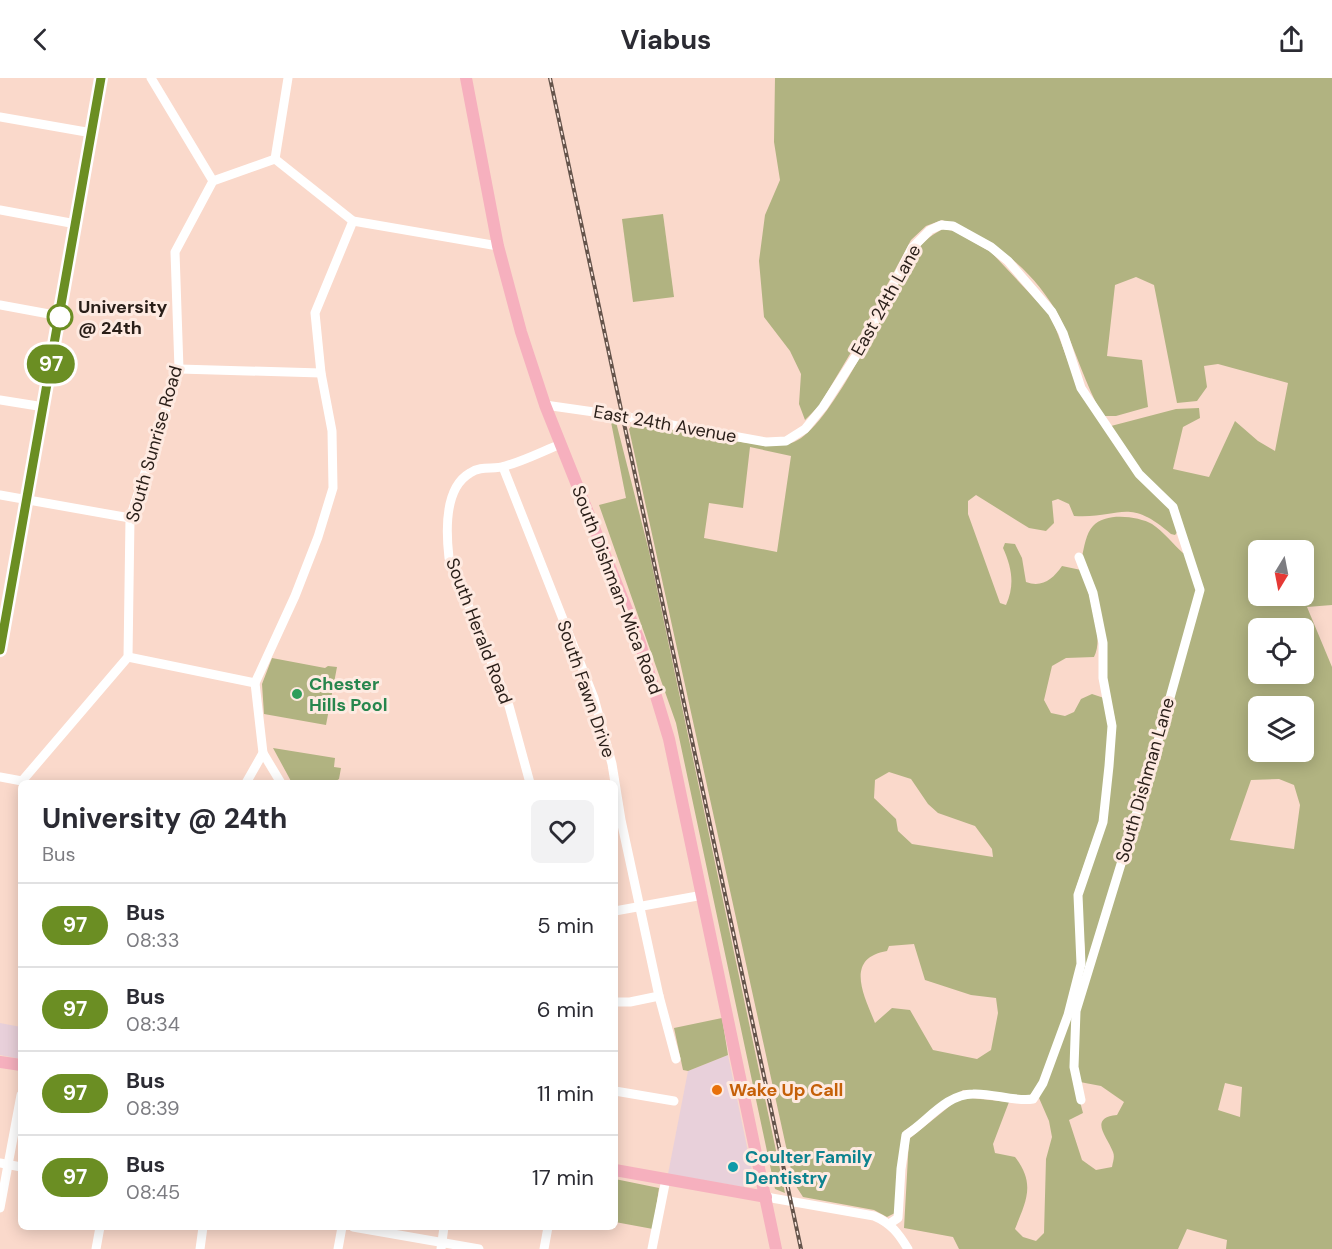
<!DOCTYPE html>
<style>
body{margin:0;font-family:"DM Sans",sans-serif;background:#f2f2f3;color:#2b2b33;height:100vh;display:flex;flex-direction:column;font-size:22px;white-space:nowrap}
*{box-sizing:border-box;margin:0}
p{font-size:20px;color:#7c7c81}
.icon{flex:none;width:33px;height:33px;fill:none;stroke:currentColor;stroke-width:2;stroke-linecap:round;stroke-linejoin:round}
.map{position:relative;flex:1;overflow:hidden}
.panel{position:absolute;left:18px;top:702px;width:600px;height:450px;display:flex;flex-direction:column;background:#fff;border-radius:9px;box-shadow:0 3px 15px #0003}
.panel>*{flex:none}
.badge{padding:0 12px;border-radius:20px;font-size:21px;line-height:39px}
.needle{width:39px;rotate:190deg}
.tools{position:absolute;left:1248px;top:462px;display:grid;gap:12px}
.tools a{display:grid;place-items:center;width:66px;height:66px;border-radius:9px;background:#fff;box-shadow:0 3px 15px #0003;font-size:30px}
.map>.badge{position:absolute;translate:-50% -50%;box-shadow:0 0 0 3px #fff}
.round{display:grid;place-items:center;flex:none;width:63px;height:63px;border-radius:9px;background:#f2f2f3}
.summary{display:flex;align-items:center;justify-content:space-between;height:102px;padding:0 24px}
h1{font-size:28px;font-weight:700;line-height:45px}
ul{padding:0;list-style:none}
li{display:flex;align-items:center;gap:18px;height:84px;padding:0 24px;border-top:2px solid #e1e1e2}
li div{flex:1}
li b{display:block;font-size:22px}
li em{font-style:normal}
li .badge{min-width:66px;font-weight:700;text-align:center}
header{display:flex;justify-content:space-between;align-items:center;height:78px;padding:0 24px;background:#fff;font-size:27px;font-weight:700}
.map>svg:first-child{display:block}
</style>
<header><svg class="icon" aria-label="back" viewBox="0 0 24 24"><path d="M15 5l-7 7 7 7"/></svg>Viabus<svg class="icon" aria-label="share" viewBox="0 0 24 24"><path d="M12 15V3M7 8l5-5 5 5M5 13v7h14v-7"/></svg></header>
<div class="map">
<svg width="1332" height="1171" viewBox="0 0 1332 1171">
<rect width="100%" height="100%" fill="#fad9cb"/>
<g fill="#e8d0da">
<polygon points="0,945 21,949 21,981 0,977"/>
<polygon points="728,977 753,1098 752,1106 744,1109 668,1096 688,993"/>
</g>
<g fill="#b1b381" fill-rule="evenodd">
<path d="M775 0H1332V527L1307 529 1332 589V1171H1226L1227 1162 1187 1151 1178 1171H959L953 1159 904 1150 909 1061 961 1019 1009 1024 993 1066 995 1075 1015 1079C1036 1106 1026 1123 1015 1151L1023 1159 1036 1163 1044 1155 1046 1081 1052 1059 1049 1043 1039 1020 1080 901 1085 874 1081 829 1082 812 1098 770 1116 647 1082 479C1084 470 1086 455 1093 448 1105 434 1138 438 1152 446 1163 453 1173 466 1183 475L1190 473 1177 428 1141 393 1111 348 1176 331 1199 330 1200 340 1183 349 1173 391 1209 399 1235 343 1258 363 1275 373 1288 305 1218 286 1204 288 1207 309 1197 323 1177 325 1154 207 1136 199 1115 207 1107 278 1142 282 1148 329 1116 338H1103C1085 307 1076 272 1060 240 1033 191 994 161 942 142L926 148 911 162 853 271 819 328 805 342 799 326 801 296 790 273 764 239 759 183 765 137 780 102 774 64ZM1258 472H1304V518H1258ZM1258 550H1304V596H1258ZM1258 628H1304V674H1258ZM1279 701 1294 707 1300 727 1294 771 1230 762 1251 702ZM1080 1004 1101 1008 1124 1024 1117 1037C1088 1040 1107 1058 1113 1074 1115 1079 1113 1083 1112 1089L1096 1092 1082 1082 1069 1042 1083 1035 1075 1005ZM1225 1005 1242 1009 1240 1039 1218 1032Z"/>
<polygon points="663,136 674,219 633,224 622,141"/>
<path d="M943 151 954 153 991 174 1051 238 1079 312 1170 431 1178 453 1175 457 1171 456C1127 418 1121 441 1074 438L1069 426 1058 421 1052 423 1054 445 1046 453 1029 450 976 417 968 423V436L1000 525 1006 527C1015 507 1012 490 1003 470L1005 465 1015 466 1022 480 1026 504C1042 510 1053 501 1062 488L1081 492C1088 513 1105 558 1094 579L1066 580 1052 588 1044 622 1051 635 1065 638 1074 634 1081 621 1092 616 1104 620 1109 649 1101 738 1075 813 1080 876 1068 929 1041 1005 1028 1019 963 1012 904 1053 895 1135 887 1139 874 1132 803 1119 794 1105 629 351 635 343C673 350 757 373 791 365 825 357 878 245 894 213 907 187 916 164 943 151ZM750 369 791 378 777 474 704 460 709 425 743 430ZM889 694 911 701 928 726 938 735 975 748 992 771 993 779 912 766 898 753 896 741 874 720 875 702ZM914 866 925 902 971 917 996 920 998 935 991 972 977 981 933 972 910 932 892 930 875 945C864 918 844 880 887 873L889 868Z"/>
<polygon points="610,339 616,344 649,473 785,1115 775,1111 676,645 599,427 626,420"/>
<polygon points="272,580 325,590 328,588 337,589 326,647 264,636 262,606"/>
<polygon points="273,670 335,680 334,689 341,690 339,701 333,705 292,705"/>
<polygon points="722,940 728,977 688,993 683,992 674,950"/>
<polygon points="615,1101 659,1110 653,1151 615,1144"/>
</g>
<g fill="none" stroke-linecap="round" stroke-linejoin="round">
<g stroke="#fff" stroke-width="9">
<polyline points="151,0 213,103"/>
<polyline points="0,39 92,55"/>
<polyline points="275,81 353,143 498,168"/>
<polyline points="275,81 288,0"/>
<polyline points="0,132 76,146"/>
<polyline points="0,227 60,238"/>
<polyline points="179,291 321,295"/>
<polyline points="0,322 44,329"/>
<polyline points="545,327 622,338 766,364 786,363 805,351 823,329 861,270 912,170 930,152 941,147 953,148 991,169 1008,183 1052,234 1063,255 1081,310 1139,396 1173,429 1200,512 1151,688 1076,933 1074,989 1081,1022"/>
<polyline points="503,389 594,620 612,686 621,742 659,918 676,981"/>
<polyline points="0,417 130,440"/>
<polyline points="0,573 101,0"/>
<polyline points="128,579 255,605"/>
<polyline points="263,675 281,705"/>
<polyline points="0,699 22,703"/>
<polyline points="22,703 128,579 130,440 179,291 175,174 213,103 275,81"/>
<polyline points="246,705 263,675 255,605 295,518 318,459 333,410 332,353 321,295 315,235 353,143"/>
<path d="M530 705 509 628 449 480C446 454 444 410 470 395 482 387 493 392 505 388 524 383 543 373 561 366"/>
<polyline points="615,833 703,817"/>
<polyline points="615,924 630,924 659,918"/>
<polyline points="615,1013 674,1023"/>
<polyline points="0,1085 21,1089"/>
<path d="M766 1119 874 1138C891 1145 899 1156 908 1171"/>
<polyline points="0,1130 21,1017"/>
<path d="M889 1146 898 1140 901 1091 906 1057C927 1044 946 1016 973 1016 993 1015 1014 1024 1033 1021L1043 1005 1068 937 1081 886 1078 817 1103 744 1109 688 1112 648 1103 600V565L1093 515 1079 479"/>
<polyline points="353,1149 479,1171"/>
<polyline points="96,1171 100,1149"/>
<polyline points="200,1171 203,1149"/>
<polyline points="338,1171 342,1149"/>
<polyline points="441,1171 444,1149"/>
<polyline points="544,1171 548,1149"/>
<polyline points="652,1171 666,1101"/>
</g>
<g stroke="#f6b0be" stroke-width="12">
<polyline points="466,0 498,168 521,254 545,327 639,562 669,661 776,1171"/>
<polyline points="0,984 21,987"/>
<polyline points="615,1092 766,1119"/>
</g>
<g stroke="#65544b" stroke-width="4">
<polyline id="rail" points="550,0 801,1171"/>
</g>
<use href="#rail" stroke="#feeae1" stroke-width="1.5" stroke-dasharray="4.5" stroke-linecap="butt"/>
</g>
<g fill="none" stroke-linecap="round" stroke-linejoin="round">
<g stroke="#fff" stroke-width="14">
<polyline id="line" points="0,572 101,0"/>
</g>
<use href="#line" stroke="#6b8e23" stroke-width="9"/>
</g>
<circle fill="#fff" stroke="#6b8e23" stroke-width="3" cx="60" cy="239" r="12"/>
<circle fill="#2e9e5b" stroke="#feeae1" stroke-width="2" cx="297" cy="616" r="6"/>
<circle fill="#e8710a" stroke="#feeae1" stroke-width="2" cx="717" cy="1012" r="6"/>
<circle fill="#0f9aa8" stroke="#feeae1" stroke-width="2" cx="733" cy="1089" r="6"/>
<g text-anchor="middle" stroke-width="6" stroke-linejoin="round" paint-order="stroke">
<g font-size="18" fill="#291e18" stroke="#feeae1">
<text transform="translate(886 222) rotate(-61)" y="6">East 24th Lane</text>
<text transform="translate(665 346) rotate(10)" y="6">East 24th Avenue</text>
<text transform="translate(154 366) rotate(-74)" y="6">South Sunrise Road</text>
<text transform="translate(617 512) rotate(69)" y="6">South Dishman-Mica Road</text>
<text transform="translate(479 553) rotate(69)" y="6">South Herald Road</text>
<text transform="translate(586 611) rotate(71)" y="6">South Fawn Drive</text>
<text transform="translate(1145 702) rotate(-74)" y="6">South Dishman Lane</text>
</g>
<g font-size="18" font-weight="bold" fill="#291e18" stroke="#feeae1" text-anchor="start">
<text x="78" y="235">University<tspan x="78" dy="21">@ 24th</tspan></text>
</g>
<g font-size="18" font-weight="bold" fill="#27864d" stroke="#feeae1" text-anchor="start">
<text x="309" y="612">Chester<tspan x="309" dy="21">Hills Pool</tspan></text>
</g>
<g font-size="18" font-weight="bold" fill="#c56008" stroke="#feeae1" text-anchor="start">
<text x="729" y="1018">Wake Up Call</text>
</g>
<g font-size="18" font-weight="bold" fill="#0d838f" stroke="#feeae1" text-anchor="start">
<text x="745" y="1085">Coulter Family<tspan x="745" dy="21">Dentistry</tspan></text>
</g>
</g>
</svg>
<div class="tools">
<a><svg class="needle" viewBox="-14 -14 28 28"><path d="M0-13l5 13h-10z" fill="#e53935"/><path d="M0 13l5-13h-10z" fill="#7c7c81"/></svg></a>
<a><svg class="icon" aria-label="locate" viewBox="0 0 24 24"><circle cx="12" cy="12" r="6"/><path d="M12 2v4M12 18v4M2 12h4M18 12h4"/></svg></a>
<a><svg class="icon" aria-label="layers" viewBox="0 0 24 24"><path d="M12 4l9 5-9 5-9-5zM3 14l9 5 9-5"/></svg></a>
</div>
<b class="badge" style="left:51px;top:286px;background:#6b8e23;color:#fff">97</b>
<section class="panel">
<div class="summary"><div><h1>University @ 24th</h1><p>Bus</p></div><a class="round"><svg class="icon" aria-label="heart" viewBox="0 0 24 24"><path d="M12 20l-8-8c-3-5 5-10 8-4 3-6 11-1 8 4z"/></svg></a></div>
<ul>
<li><span class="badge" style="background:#6b8e23;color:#fff">97</span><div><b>Bus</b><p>08:33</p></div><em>5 min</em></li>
<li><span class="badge" style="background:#6b8e23;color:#fff">97</span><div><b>Bus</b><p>08:34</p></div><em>6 min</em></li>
<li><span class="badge" style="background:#6b8e23;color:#fff">97</span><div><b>Bus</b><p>08:39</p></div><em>11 min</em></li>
<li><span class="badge" style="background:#6b8e23;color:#fff">97</span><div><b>Bus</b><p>08:45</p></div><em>17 min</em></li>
</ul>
</section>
</div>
